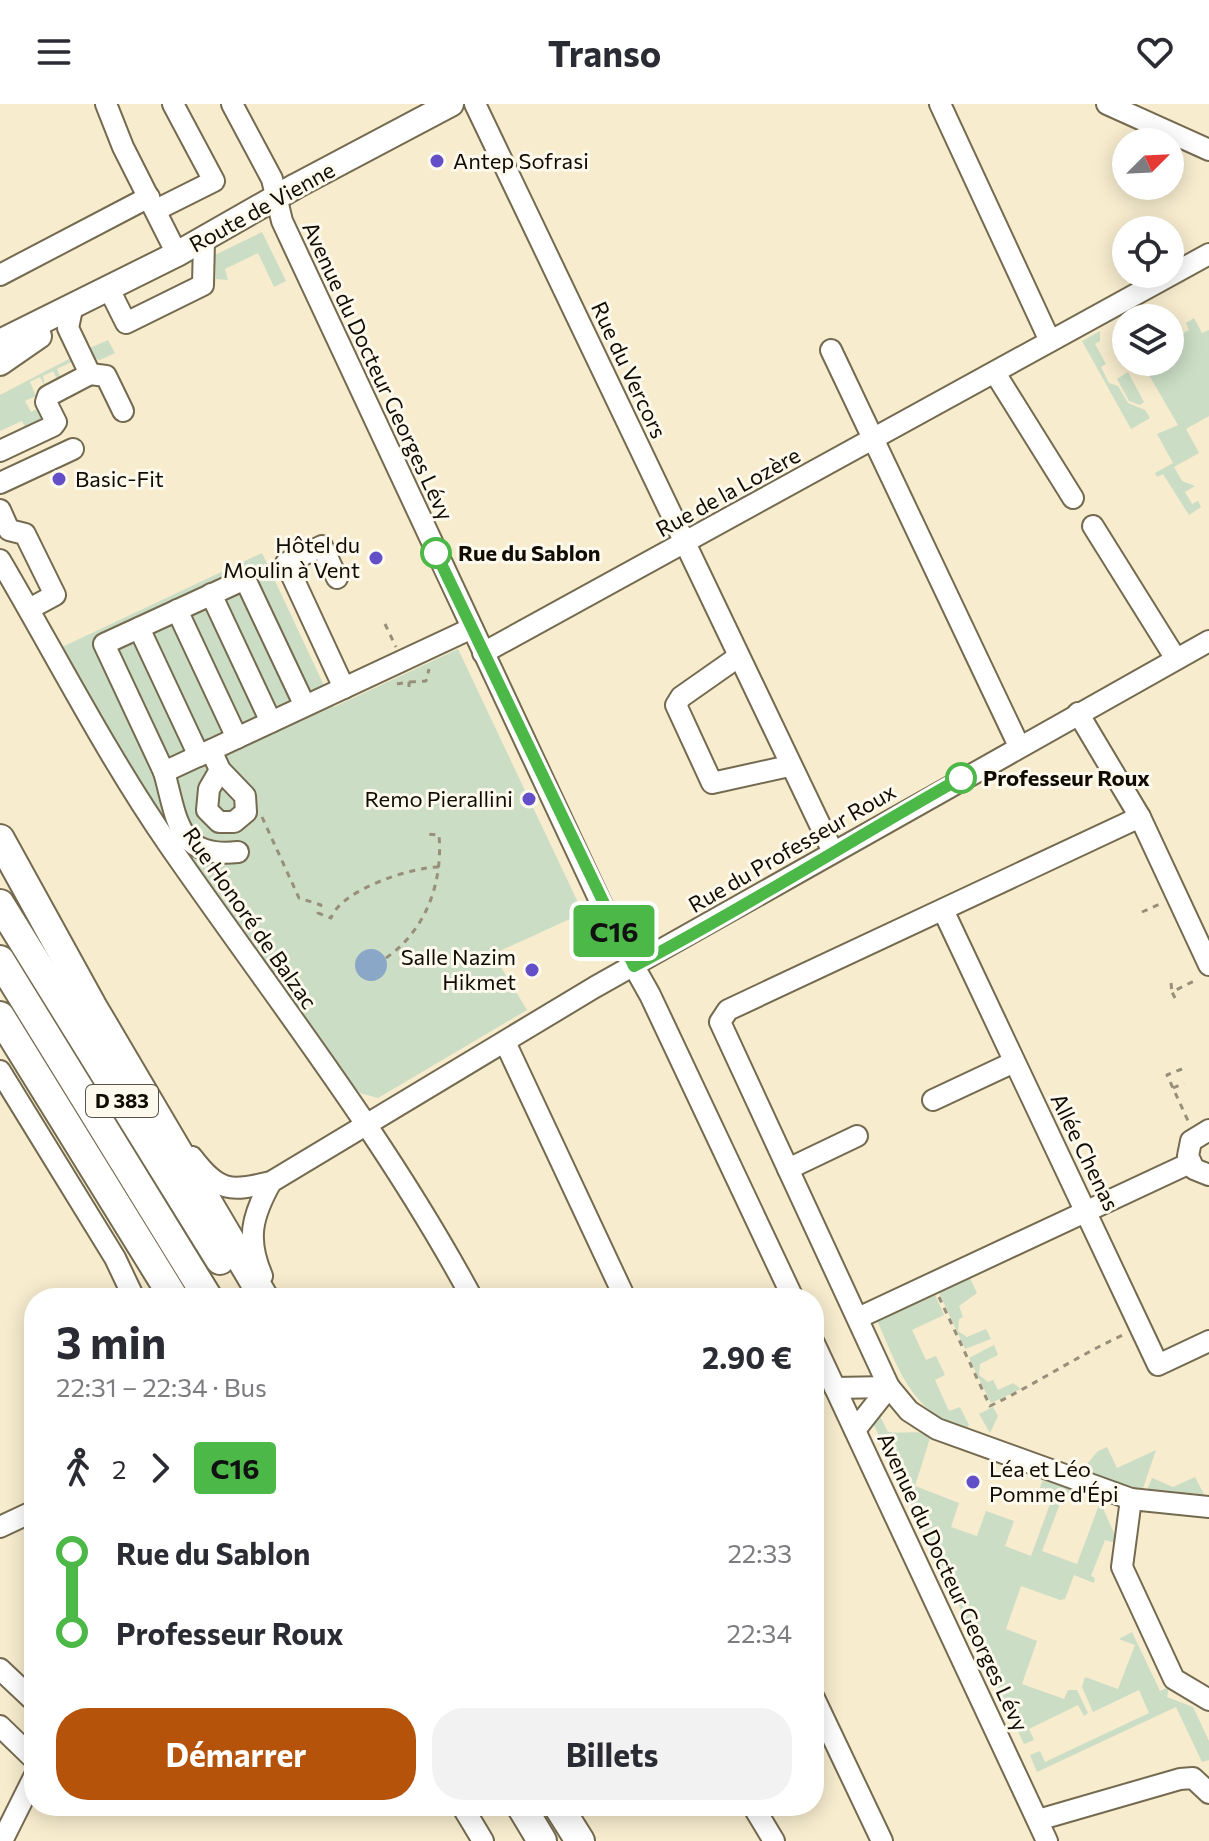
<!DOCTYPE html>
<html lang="fr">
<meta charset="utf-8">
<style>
body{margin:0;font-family:Commissioner,sans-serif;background:#f2f2f3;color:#2b2b33;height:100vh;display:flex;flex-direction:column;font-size:30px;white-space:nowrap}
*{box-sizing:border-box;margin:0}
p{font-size:26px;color:#7c7c81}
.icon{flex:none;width:44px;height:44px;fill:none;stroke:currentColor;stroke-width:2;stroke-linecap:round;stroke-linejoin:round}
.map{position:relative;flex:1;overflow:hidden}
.panel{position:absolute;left:24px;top:1184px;width:800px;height:528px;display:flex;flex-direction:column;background:#fff;border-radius:32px;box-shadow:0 4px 20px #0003}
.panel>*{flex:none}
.badge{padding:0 16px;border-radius:6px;font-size:28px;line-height:52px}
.needle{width:52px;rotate:66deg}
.controls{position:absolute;left:1112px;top:24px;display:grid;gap:16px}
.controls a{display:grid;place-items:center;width:72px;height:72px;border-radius:50%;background:#fff;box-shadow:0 4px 20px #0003;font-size:40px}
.map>.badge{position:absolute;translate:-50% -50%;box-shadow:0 0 0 4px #fff}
.legs{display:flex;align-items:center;gap:12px;height:88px;padding:0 32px;font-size:26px}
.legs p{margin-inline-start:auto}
.overview{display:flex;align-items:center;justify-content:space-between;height:136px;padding:0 32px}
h1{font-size:44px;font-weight:700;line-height:60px}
.action{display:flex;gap:16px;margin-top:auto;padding:16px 32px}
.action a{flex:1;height:92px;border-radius:32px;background:#b45309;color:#fff;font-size:32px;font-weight:700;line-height:92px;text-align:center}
.action a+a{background:#f2f2f3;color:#2b2b33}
ul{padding:0 32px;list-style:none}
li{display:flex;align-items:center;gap:28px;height:80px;font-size:30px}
li i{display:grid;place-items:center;width:12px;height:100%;margin:0 10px;background:currentColor}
li i::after{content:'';width:20px;height:20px;margin:-10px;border:6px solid;border-radius:50%;background:#fff}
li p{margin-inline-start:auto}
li:first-child i{background:linear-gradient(#0000 50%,currentColor 0)}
li:last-child i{background:linear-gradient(currentColor 50%,#0000 0)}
header{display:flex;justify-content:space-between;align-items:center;height:104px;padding:0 32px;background:#fff;font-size:36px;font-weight:700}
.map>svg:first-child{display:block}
</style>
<header><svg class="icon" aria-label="menu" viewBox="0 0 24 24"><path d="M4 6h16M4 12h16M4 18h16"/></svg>Transo<svg class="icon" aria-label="heart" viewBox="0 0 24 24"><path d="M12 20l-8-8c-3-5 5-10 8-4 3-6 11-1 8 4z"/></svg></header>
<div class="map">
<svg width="1209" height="1737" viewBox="0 0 1209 1737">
<rect width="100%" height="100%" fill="#f7ecce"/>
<g fill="#cbddc5">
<polygon points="262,128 286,177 274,183 258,149 225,165 228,176 216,175 215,151"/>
<polygon points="1194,214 1202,229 1209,226 1209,312 1186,325 1199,349 1174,363 1182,377 1195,382 1185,388 1192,400 1198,397 1201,403 1189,411 1163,370 1157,373 1155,369 1173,359 1157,330 1178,321 1142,259 1170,258 1170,236 1189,226 1186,219"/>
<polygon points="1100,227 1100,237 1095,240 1106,260 1101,263 1109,279 1118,282 1128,299 1145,306 1150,314 1131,325 1082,237"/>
<polygon points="108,236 115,249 100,256 92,254 88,245"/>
<polygon points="71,254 73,257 57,265 61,275 58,277 53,267 43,272 45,283 40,273 30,278 36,292 25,297 31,308 41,303 46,315 27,327 22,317 0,327 0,291"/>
<polygon points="1128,268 1144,298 1140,301 1129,297 1117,275"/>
<polygon points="262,449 334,603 458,545 583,809 493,850 527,906 378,994 360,989 350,978 149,696 60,544"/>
<polygon points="968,1170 977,1189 959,1202 963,1213 959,1215 958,1227 967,1233 986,1225 991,1235 965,1245 937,1184"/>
<path d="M933 1186 944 1211 912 1226 926 1256 936 1252 945 1271 935 1276 949 1307 960 1303 969 1321 966 1326C909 1307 898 1262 875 1212Z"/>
<polygon points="994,1241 998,1251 980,1260 979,1271 988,1278 993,1276 998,1286 1013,1279 1021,1285 991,1299 969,1254"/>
<polygon points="993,1303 998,1312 990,1329 979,1310"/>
<path d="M880 1312 888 1328C904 1330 915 1326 931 1331L915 1382 959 1399 951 1423 977 1432 986 1407 1014 1417 1005 1442 1031 1452 1050 1400 1036 1395 1044 1372 1073 1384 1075 1390 1064 1389 1042 1447 1077 1460 1099 1401 1088 1398 1098 1393 1117 1436 1115 1439 1105 1436 1091 1472 1095 1474 1094 1479 1074 1471 1065 1495 1060 1496 1021 1482 1006 1525 1037 1537 1022 1580 1064 1595 1068 1586H1077L1088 1609 1084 1612 1078 1601 1029 1625 1034 1636 1024 1640 874 1321Z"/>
<polygon points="1107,1343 1117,1364 1156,1346 1141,1390 1081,1367 1098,1347"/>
<polygon points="1195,1373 1207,1396 1146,1388 1152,1374 1173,1383"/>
<polygon points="1132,1528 1160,1587 1169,1583 1167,1593 1193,1603 1209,1637 1209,1656 1202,1658 1176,1603 1037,1668 1030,1651 1040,1647 1045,1658 1149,1609 1139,1586 1093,1608 1082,1583 1085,1573 1118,1585 1135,1541 1119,1535"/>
</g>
<circle fill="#8aa7c7" cx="371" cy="861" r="16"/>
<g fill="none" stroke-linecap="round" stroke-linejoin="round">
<g stroke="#746a4f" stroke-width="24">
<g id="minor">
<polyline points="106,0 123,43 177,150"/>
<polyline points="232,0 272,75 282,117 614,827 650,891 793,1194"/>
<polyline points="475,0 833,748"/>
<polyline points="940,0 1050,237"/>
<polyline points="1107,0 1209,46"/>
<polyline points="156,106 214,77 173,0"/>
<polyline points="0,171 149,93"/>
<polyline points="109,185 126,219 203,181 204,136"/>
<polyline points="831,246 1019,642"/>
<polyline points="995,269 1073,394"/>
<polyline points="90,270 106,272 123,307"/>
<polyline points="0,347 53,322 56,318 46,298 48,292 90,270 68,224 72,205"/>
<polyline points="0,379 73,345"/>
<polyline points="0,406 9,426 25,430 55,491 29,505"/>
<polyline points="1093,422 1176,555"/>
<path d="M0 456C56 551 106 650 169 741 273 891 386 1034 472 1194"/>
<polyline points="337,474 322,442 286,459 344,584"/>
<polyline points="211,490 271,618"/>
<polyline points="177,506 237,634"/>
<polyline points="139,524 199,652"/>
<polyline points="483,549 1209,150"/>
<polyline points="738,553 681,593 676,601 712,679 789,662"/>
<polyline points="305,602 245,475 104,540 164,668 453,533 472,524"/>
<polyline points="1078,609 1140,713 1209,861"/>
<polyline points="211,646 220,666 245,692 246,708 234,718 219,718 207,706 209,685 220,666"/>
<path d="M164 668C177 713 176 755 238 748"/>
<polyline points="1140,713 728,906 720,918 889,1283 909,1307 937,1325 1131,1395 1209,1403"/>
<polyline points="943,806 1158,1261 1209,1237"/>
<polyline points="505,938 625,1194"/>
<polyline points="0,967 115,1154 134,1194"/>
<polyline points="933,996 1014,958"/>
<polyline points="1209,1026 1191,1037 1188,1052 1194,1065 1209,1071"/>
<path d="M192 1053C219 1088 229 1088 271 1078L595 883 1209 537"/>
<polyline points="788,1065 857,1032"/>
<path d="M262 1172C246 1135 252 1112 271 1078"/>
<polyline points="858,1214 1190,1059"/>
<polyline points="814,1239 1047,1737"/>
<polyline points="835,1284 889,1283"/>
<polyline points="855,1326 889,1283"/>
<polyline points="1131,1395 1122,1463 1174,1575 1209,1596"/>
<polyline points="0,1423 34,1407"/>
<polyline points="0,1565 34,1597"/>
<polyline points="814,1594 882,1737"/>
<polyline points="0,1622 34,1655"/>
<polyline points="462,1702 483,1737"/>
<polyline points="753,1702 774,1737"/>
<polyline points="1038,1716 1180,1675 1193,1674 1209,1689"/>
<polyline points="2,1737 34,1673"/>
</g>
</g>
<g stroke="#746a4f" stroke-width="28">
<g id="major">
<polyline points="0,238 177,150 296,82 451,0"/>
<polyline points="0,259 39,232"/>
</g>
</g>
<g stroke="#746a4f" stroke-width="32">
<g id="highway">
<polyline points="0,735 92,902 264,1194"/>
<polyline points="0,800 220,1156"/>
<polyline points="0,856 208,1194"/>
<polyline points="0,912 174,1194"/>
<polyline points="521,1702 542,1737"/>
<polyline points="558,1702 580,1737"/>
</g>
</g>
<g stroke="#978f7a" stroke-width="3" stroke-dasharray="6 6" stroke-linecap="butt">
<polyline points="385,520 396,543"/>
<polyline points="410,578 426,577 429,565"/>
<polyline points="397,580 409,578 409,583"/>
<path d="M262 713 299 794 321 801 318 809 331 814C341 786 411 763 439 763"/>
<polyline points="1142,808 1162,799"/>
<path d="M386 854C426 826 443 779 439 731L427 730"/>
<polyline points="1171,879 1172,888"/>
<polyline points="1175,894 1172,888 1198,875"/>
<polyline points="1182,965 1167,971 1189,1019"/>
<polyline points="1173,984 1184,979"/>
<path d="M939 1193 990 1302C1036 1280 1077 1252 1123 1231"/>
</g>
<use href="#minor" stroke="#fff" stroke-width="20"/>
<use href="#major" stroke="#fff" stroke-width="24"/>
<use href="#highway" stroke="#fff" stroke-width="28"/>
</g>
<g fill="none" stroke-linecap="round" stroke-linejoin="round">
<g stroke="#fff" stroke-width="18">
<path id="line-1" d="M436 449 634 862C745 804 851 736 961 674"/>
</g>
<use href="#line-1" stroke="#4cb847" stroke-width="12"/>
</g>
<g fill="#634fc8" stroke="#fef9ed" stroke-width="3">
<circle cx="437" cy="57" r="8"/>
<circle cx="59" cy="375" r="8"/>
<circle cx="376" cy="454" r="8"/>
<circle cx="529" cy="695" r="8"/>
<circle cx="532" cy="866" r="8"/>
<circle cx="973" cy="1378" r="8"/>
</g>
<g fill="#fff" stroke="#4cb847" stroke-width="4">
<circle cx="436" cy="449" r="14"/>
<circle cx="961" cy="674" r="14"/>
</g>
<g text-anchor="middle" stroke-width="6" stroke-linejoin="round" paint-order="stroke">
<rect fill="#fef9ed" stroke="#57534a" stroke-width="2" x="86" y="981" width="72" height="32" rx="6"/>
<g font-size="20" font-weight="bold" fill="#100c04">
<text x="122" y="1004">D 383</text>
</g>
<g font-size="22" fill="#100c04" stroke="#fef9ed" text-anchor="start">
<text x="453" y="65">Antep Sofrasi</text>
<text x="75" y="383">Basic-Fit</text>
<text x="360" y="449" text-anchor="end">Hôtel du<tspan x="360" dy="25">Moulin à Vent</tspan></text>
<text x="513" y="703" text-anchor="end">Remo Pierallini</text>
<text x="516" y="861" text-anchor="end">Salle Nazim<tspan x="516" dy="25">Hikmet</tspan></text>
<text x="989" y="1373">Léa et Léo<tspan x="989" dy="25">Pomme d'Épi</tspan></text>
</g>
<g font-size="22" fill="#100c04" stroke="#fef9ed">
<text transform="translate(262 103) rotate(-29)" y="8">Route de Vienne</text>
<text transform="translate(629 266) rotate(65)" y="8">Rue du Vercors</text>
<text transform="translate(378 267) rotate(65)" y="8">Avenue du Docteur Georges Lévy</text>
<text transform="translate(728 388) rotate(-29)" y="8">Rue de la Lozère</text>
<text transform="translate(792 744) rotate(-30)" y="8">Rue du Professeur Roux</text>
<text transform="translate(250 814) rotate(55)" y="8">Rue Honoré de Balzac</text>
<text transform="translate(1085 1048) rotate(64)" y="8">Allée Chenas</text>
<text transform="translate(953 1478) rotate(65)" y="8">Avenue du Docteur Georges Lévy</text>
</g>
<g font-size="22" font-weight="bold" fill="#100c04" stroke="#fef9ed" text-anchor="start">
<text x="458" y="457">Rue du Sablon</text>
<text x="983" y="682">Professeur Roux</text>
</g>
</g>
</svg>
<div class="controls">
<a><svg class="needle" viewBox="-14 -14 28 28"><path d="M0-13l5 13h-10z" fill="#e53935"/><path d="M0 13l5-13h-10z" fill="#7c7c81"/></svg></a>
<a><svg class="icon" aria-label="locate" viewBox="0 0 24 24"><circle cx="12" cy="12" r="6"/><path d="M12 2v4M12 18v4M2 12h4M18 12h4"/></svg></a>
<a><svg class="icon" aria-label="layers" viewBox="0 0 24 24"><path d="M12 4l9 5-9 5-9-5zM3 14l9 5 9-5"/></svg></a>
</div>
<b class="badge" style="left:614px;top:827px;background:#4cb847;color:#111">C16</b>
<section class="panel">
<div class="overview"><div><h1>3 min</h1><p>22:31 – 22:34 · Bus</p></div><b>2.90 €</b></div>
<div class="legs"><svg class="icon" aria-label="walk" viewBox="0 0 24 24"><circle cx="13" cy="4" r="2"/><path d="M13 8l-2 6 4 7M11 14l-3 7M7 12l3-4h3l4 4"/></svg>2<svg class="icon" aria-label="forward" viewBox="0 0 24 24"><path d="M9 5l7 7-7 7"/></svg><b class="badge" style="background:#4cb847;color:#111">C16</b></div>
<ul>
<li><i style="color:#4cb847"></i><b>Rue du Sablon</b><p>22:33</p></li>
<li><i style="color:#4cb847"></i><b>Professeur Roux</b><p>22:34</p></li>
</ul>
<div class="action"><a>Démarrer</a><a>Billets</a></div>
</section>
</div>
